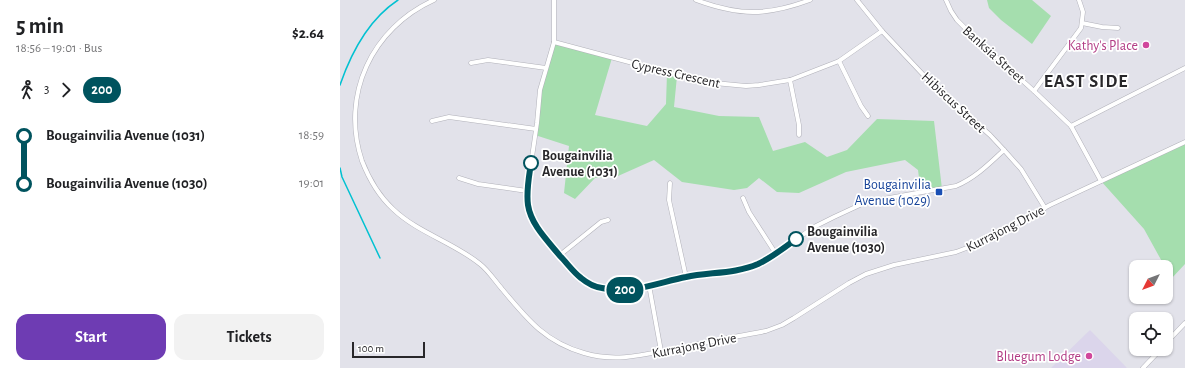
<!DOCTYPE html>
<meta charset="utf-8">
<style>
body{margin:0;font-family:"Alegreya Sans",sans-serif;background:#f2f2f2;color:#202124;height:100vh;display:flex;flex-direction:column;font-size:15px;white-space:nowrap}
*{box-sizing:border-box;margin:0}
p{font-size:13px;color:#757577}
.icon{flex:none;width:22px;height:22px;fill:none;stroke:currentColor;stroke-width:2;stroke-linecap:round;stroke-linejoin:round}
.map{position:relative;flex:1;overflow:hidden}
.details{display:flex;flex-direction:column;background:#fff;width:340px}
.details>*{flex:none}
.badge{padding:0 8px;border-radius:13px;font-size:14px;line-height:26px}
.needle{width:26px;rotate:228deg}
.buttons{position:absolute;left:789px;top:260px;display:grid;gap:8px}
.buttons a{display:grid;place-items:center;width:44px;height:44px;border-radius:8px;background:#fff;box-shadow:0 1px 3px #0004;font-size:20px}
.scale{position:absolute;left:12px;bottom:10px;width:73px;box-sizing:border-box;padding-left:4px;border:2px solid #28272a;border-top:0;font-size:11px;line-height:14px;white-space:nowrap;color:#28272a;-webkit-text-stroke:3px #fff;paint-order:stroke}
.map>.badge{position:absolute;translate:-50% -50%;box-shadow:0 0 0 2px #fff}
.legs{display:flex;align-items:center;gap:6px;height:44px;padding:0 16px;font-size:13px}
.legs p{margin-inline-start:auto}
.summary{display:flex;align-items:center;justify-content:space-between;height:68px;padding:0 16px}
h1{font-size:22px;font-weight:700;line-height:30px}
.button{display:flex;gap:8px;margin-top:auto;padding:8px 16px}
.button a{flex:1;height:46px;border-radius:12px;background:#6e3cb3;color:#fff;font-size:16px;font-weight:700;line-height:46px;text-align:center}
.button a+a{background:#f2f2f2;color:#202124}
ul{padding:0 16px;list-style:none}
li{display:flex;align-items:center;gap:14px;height:48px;font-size:15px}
li i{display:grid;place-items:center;width:6px;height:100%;margin:0 5px;background:currentColor}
li i::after{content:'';width:10px;height:10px;margin:-5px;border:3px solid;border-radius:50%;background:#fff}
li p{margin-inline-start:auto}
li:first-child i{background:linear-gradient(#0000 50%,currentColor 0)}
li:last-child i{background:linear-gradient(currentColor 50%,#0000 0)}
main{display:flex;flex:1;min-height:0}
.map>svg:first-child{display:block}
</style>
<main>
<section class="details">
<div class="summary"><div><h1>5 min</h1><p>18:56 – 19:01 · Bus</p></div><b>$2.64</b></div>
<div class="legs"><svg class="icon" aria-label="walk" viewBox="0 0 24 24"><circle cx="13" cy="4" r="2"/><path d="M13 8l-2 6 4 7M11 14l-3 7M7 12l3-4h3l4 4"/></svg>3<svg class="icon" aria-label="forward" viewBox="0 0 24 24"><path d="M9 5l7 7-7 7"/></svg><b class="badge" style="background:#00535e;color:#fff">200</b></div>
<ul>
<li><i style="color:#00535e"></i><b>Bougainvilia Avenue (1031)</b><p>18:59</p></li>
<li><i style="color:#00535e"></i><b>Bougainvilia Avenue (1030)</b><p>19:01</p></li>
</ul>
<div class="button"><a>Start</a><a>Tickets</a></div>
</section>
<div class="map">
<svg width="845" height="368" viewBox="0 0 845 368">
<rect width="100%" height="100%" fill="#e2e2ea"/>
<polygon fill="#dbd5eb" points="750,330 787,368 711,368"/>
<g fill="#a5deae">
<polygon points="647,0 692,0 711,16 692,44 661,20 649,8"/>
<polygon points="214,42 272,58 255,115 307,126 326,104 327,73 337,76 334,107 379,116 419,117 433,151 465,142 487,157 507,150 537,119 594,121 602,189 581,193 578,170 565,160 506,172 459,193 437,192 419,178 407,188 394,190 342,182 314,160 278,176 255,178 235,199 224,193 229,146 195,135 200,90"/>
<polygon points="845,142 845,264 831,279 826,269 826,267 825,267 804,229 761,181"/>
</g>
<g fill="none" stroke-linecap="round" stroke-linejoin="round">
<g stroke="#02c1d1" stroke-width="1.5">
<path d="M0 85C11 53 29 19 58 0"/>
<polyline points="0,168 2,177 40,258"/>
</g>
<g stroke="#b1b1b9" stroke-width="5">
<g id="street">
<path d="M94 0C32 28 0 95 22 161 29 179 39 196 53 209 78 233 113 242 140 264 148 270 155 281 162 289 187 319 205 342 244 353 277 363 306 354 338 348 368 342 397 336 426 331L442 325 454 318 509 283 526 274 554 265 616 252 637 244 710 205 845 142"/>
<path d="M214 0V42L200 90 197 123 187 191 188 206 193 220 200 231 235 273 251 285 272 290H284L309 285 346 277 402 269 417 264 436 254 474 227 494 217 522 204 538 200 616 186C635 178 649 164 664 150"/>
<path d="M356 0C399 16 427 16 470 0"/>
<polyline points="517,0 542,31 591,83 650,135 664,150 681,169 705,208"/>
<polyline points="606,0 611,11 617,20 637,40 694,91 731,126 761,181"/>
<polyline points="742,23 762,27 778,28"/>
<polyline points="214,42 364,82 406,86 419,85 450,80 499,61 542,31"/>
<polyline points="499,61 521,106 528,116"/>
<polyline points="131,63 148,60 206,68"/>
<polyline points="450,80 459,125 459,135"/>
<polyline points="694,91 741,28 743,12 739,0"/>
<polyline points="92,121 109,117 196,129"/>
<polyline points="731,126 845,68"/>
<polyline points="119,178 138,184 187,191"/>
<polyline points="330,183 329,200 346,277"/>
<polyline points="403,198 409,212 436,254"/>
<polyline points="220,255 261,222 268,220"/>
<polyline points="309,285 321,351"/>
<polyline points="826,343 845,323"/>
<polyline points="803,368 821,349"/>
</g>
</g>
<use href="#street" stroke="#fff" stroke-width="4"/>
</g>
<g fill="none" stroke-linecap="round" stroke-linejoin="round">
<g stroke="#fff" stroke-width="9">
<path id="line-1" d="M191 163C189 177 186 191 188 205 191 225 208 241 220 256 227 263 233 272 241 278 247 283 254 287 262 288 289 295 320 282 346 277 369 272 395 274 418 264 431 258 444 248 456 239"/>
</g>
<use href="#line-1" stroke="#00535e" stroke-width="6"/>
</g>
<g fill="#d1479c" stroke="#fff" stroke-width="1.5">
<circle cx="806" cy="45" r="4"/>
<circle cx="749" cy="356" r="4"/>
</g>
<g fill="#fff" stroke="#00535e" stroke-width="2">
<circle cx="191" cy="163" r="7"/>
<circle cx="456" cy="239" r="7"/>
</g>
<rect fill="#1a4fb4" stroke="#fff" stroke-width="1.5" x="595" y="188" width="8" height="8" rx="2"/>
<g text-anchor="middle" stroke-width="3.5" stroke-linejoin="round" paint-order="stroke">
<g font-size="14" fill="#b23c85" stroke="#fff" text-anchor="end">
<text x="798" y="50">Kathy's Place</text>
<text x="741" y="361">Bluegum Lodge</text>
</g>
<g font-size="14" fill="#28272a" stroke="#fff">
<text transform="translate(654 54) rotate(42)" y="5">Banksia Street</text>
<text transform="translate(336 73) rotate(13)" y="5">Cypress Crescent</text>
<text transform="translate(614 102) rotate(43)" y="5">Hibiscus Street</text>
<text transform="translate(665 228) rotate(-27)" y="5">Kurrajong Drive</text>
<text transform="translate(354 345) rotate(-11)" y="5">Kurrajong Drive</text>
</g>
<g font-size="14" font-weight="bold" fill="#28272a" stroke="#fff" text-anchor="start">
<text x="202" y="160">Bougainvilia<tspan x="202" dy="16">Avenue (1031)</tspan></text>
<text x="467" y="236">Bougainvilia<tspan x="467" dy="16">Avenue (1030)</tspan></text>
</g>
<g font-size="14" fill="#164399" stroke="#fff" text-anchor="end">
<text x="591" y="189">Bougainvilia<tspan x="591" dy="16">Avenue (1029)</tspan></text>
</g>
<g font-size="18" font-weight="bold" letter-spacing="1" fill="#28272a" stroke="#fff">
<text x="746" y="87">EAST SIDE</text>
</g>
</g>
</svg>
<div class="buttons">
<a><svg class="needle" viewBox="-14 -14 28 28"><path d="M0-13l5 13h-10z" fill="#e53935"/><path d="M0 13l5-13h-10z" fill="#757577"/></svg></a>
<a><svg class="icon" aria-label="locate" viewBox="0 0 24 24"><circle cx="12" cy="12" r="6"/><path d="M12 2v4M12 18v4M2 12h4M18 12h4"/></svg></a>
</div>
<div class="scale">100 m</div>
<b class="badge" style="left:285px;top:290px;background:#00535e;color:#fff">200</b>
</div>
</main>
